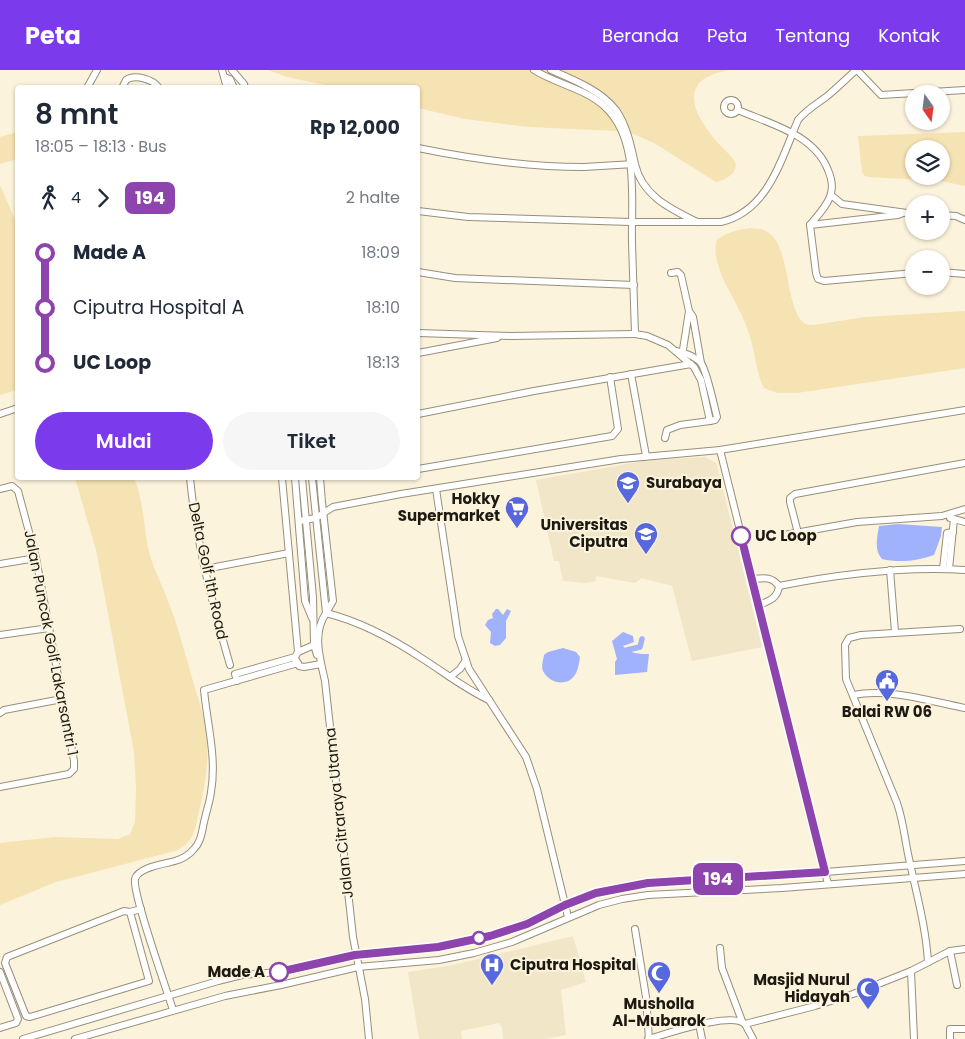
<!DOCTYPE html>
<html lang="id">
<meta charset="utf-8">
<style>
body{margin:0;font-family:Poppins,sans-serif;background:#f6f6f7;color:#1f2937;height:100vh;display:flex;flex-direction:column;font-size:19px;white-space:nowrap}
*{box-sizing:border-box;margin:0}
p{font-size:16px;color:#747a83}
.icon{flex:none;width:28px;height:28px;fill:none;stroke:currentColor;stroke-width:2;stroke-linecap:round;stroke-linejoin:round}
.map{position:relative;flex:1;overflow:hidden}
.drawer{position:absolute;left:15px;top:15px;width:405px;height:395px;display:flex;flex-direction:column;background:#fff;border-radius:5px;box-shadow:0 1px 4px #0004}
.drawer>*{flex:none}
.badge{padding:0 10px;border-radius:8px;font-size:18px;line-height:32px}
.needle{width:32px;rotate:166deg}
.tools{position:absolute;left:905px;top:15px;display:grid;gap:10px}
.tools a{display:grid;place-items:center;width:45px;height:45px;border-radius:50%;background:#fff;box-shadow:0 1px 4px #0004;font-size:25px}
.map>.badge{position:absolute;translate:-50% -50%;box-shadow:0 0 0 2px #fff}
.legs{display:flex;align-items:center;gap:8px;height:55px;padding:0 20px;font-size:16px}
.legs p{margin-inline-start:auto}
.headline{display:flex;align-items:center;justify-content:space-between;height:85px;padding:0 20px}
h1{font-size:28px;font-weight:600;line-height:38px}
.button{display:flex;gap:10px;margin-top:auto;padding:10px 20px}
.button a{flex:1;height:58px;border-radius:30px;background:#7c3aed;color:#fff;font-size:20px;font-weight:600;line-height:58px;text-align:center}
.button a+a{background:#f6f6f7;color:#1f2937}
ul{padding:0 20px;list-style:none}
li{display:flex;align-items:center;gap:18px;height:55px;font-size:19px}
li i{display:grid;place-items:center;width:8px;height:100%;margin:0 6px;background:currentColor}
li i::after{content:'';width:12px;height:12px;margin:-6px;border:4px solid;border-radius:50%;background:#fff}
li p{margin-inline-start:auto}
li:first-child i{background:linear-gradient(#0000 50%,currentColor 0)}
li:last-child i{background:linear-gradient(currentColor 50%,#0000 0)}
header{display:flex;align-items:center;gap:30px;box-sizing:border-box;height:70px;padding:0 25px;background:#7c3aed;color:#fff}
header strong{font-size:24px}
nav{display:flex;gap:28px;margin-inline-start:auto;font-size:18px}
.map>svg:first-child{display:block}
</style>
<header>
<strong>Peta</strong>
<nav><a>Beranda</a><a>Peta</a><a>Tentang</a><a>Kontak</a></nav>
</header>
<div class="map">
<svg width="965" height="969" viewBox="0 0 965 969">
<rect width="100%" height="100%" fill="#fcf3dc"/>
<g fill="#f2e6c8">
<polygon points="705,387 716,393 718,399 762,577 692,591 672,516 642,508 635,513 596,506 596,511 586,513 563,511 559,491 554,491 536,410 649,390"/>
<polygon points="573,866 586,912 561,920 566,965 545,969 503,969 502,957 499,953 461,961 462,969 419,969 408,902 453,895"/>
</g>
<g fill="#f6e3b3" fill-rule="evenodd">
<path d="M268 0H731C673 8 694 48 722 77 726 82 732 86 735 92 739 102 725 111 716 112L654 73 631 63 615 61 529 57 465 49 418 38V18L334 17 287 7Z"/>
<polygon points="17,62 17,89 0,94 0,67"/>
<path d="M965 62V116L941 111 869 107 865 106 862 102 858 66ZM914 79H941V106H914Z"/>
<polygon points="0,115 17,154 17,320 0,325"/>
<path d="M752 158C759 159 765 159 770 164 790 179 786 238 803 252 806 255 810 255 814 255L865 247 965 241V298L797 323H777L764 318C757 305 756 289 752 274 749 262 744 249 738 238 729 218 710 192 717 170 726 162 740 159 752 158Z"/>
<path d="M75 408H134C145 433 143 462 151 489 156 504 163 517 168 531 177 553 183 577 190 600 194 617 201 634 204 651 211 679 206 714 199 741 195 760 194 773 175 781L56 812 0 835V773L55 767 118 769 130 764 135 752 136 717 134 682 96 480Z"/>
</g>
<g fill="#a0b2fb">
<path d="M898 454 942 457 941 466 934 485C918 491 898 493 882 489 874 480 877 468 879 456Z"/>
<polygon points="496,539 498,539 503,545 507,539 511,541 506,551 506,568 500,575 495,576 490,573 491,562 485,555 488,550 493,548 492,544"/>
<path d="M623 562 633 566 634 572 623 576C630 584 639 584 649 584L647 602 615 605V592L617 589 612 571Z"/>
<path d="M563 578 576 582 580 587C579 593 578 602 574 606 566 617 549 613 543 601 541 596 543 591 544 585L548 582Z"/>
</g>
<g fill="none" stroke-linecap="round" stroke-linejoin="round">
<polyline stroke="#a0b2fb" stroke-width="5.5" points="627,580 640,577 642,569"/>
<g stroke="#978f7a" stroke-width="8">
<g id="minor">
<polyline points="222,0 224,7 230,9 234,18"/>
<polyline points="232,0 244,14 245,18"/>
<path d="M534 0C556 14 584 18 604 36 640 68 631 131 632 173 633 204 634 234 635 264L647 266 668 275 694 297 701 310 710 351"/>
<path d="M551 0C574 10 600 20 616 40 627 56 631 76 635 94 642 126 671 139 697 152"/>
<polyline points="857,0 881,25 965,20"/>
<polyline points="224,7 227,18"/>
<polyline points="87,18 97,0"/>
<path d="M122 18 126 10C135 4 153 9 159 18"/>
<circle cx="731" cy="37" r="7"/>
<path d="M738 40C770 54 814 64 828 100 831 107 833 116 831 123 829 134 817 146 810 155L816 203 818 209 824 211 914 203"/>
<path d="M418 78C472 89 529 97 584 97 601 96 618 95 634 94"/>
<polyline points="831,125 842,134 914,144"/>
<path d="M418 141 468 147 631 152H721C768 141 781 90 798 50 806 40 815 35 826 27 836 19 846 9 856 0"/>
<polyline points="941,145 956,146 965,150"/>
<polyline points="810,155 898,145 903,143"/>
<polyline points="418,202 455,208 634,215"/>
<polyline points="941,202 965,204"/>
<polyline points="671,203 678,202 681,205 689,241"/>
<polyline points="418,263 510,266 635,264"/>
<polyline points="418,283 497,268"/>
<polyline points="682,286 689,241 693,247 701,293"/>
<polyline points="631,304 646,386"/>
<polyline points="0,344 18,338"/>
<polyline points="418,344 534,321 691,294"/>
<path d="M665 368 667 360 680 355 710 351 715 350 717 347C714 336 707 301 701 293 696 287 684 282 676 281"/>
<polyline points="720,380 828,814"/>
<polyline points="418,399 612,366 618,359 610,307"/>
<path d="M190 408C196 471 212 533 230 595"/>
<polyline points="282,408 298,582"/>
<polyline points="295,408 305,531 312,548"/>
<polyline points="302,408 313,527 314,575 317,585"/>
<path d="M312 408 326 543C312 564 320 588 325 611L353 867 365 929 369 969"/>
<path d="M320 408 322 432 333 531 326 543C362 552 393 569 423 589 445 603 465 619 489 630"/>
<polyline points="0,419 12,416 18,421 36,488 74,691 74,699 69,704 0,717"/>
<polyline points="436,419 458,566 469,599 526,687 537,719 568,847"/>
<polyline points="950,448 965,452"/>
<polyline points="299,451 316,448 333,437 401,424 621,389 720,380 965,340"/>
<polyline points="798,463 790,432 790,428 795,424 965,393"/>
<polyline points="784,465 857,452 942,446 965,439"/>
<polyline points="0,494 36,488"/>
<polyline points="205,499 289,483"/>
<polyline points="943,499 947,463 953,462"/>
<polyline points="949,499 954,449"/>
<polyline points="890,500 895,562"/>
<path d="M752 509C764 508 771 506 779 516 778 528 769 531 759 535"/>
<path d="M779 516C840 504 902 496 965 500"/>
<polyline points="0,565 49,558"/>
<polyline points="296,590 299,596 304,597 321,594"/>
<polyline points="450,607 460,599 466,590"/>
<polyline points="237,611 235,604 295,587 298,582 314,575"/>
<path d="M853 625C889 618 929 631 965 638"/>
<polyline points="0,643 4,640 62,629"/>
<polyline points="130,842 149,911 30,947 26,946 5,893 7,887 124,841 130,842 141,839"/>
<polyline points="635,859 646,927 649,969"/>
<polyline points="720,878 722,898 742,951"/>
<polyline points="950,881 957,915"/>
<path d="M928 892C926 858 917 826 910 793 905 773 904 753 897 733L846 609 845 575 849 568 861 565 960 559"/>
<polyline points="911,901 914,969"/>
<polyline points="0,902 18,949 16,953 0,958"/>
<path d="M173 940C167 920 132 823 135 809 138 797 165 794 175 791 182 789 189 785 194 779 202 771 202 759 205 748 207 739 210 731 211 722 217 688 207 653 204 620L298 593"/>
<polyline points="699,954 702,969"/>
<polyline points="745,954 753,969"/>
<polyline points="23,969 218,911 242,905 279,902 355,885 438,877 472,870 508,861 565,835 596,823 648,813 825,802 965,791"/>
<polyline points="75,969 225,926 281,915 358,897 439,890 474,883 512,872 599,835 622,829 648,825 782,818 965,804"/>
<path d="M648 969C667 964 731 941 745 954L815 936 853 924 911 901 950 881 965 879"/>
<polyline points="950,969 950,959 965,959"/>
</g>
</g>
<use href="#minor" stroke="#fff" stroke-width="6"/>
</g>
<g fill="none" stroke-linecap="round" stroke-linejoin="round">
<g stroke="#fff" stroke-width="11">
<polyline id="line-1" points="279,902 355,885 438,877 490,866 527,854 565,835 596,823 648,813 825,802 741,466"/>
</g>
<use href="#line-1" stroke="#8e44ad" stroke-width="8"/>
</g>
<defs>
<g id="university-pin" transform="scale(1.25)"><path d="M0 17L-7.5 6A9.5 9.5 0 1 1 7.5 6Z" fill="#5767de" stroke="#fcf3dc"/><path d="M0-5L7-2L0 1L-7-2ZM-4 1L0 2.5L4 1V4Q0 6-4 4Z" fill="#fff"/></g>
<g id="supermarket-pin" transform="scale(1.25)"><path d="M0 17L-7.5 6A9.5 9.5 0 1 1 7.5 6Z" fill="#5767de" stroke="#fcf3dc"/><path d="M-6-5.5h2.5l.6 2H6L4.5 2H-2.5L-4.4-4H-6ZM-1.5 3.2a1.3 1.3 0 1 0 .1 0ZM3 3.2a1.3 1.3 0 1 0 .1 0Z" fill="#fff"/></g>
<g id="civic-pin" transform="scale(1.25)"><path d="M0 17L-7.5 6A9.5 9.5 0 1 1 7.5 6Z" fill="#5767de" stroke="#fcf3dc"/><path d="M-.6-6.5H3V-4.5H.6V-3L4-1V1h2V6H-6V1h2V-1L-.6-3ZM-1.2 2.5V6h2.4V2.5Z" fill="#fff"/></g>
<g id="hospital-pin" transform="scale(1.25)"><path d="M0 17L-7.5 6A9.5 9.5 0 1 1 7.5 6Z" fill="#5767de" stroke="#fcf3dc"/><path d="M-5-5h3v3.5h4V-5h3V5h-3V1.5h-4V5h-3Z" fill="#fff"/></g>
<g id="mosque-pin" transform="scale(1.25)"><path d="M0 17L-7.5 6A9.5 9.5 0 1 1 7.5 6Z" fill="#5767de" stroke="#fcf3dc"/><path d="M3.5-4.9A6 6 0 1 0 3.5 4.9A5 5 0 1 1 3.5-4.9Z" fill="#fff"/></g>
</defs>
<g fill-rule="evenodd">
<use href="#university-pin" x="628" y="413"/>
<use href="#supermarket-pin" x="517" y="438"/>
<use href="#university-pin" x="646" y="464"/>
<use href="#civic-pin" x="887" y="611"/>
<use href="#hospital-pin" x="492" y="895"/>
<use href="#mosque-pin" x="659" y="903"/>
<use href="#mosque-pin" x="868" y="919"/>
</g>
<g fill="#fff" stroke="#8e44ad" stroke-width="2.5">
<circle cx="741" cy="466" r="9"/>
<circle cx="479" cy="868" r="6"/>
<circle cx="279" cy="902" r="9"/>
</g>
<g text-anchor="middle" stroke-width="4" stroke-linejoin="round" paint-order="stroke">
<g font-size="15" font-weight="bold" fill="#1d1a12" stroke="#fcf3dc" text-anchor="end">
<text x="646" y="418" text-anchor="start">Surabaya</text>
<text x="500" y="434">Hokky<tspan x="500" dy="17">Supermarket</tspan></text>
<text x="628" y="460">Universitas<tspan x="628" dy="17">Ciputra</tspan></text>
<text x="887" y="647" text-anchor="middle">Balai RW 06</text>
<text x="510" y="900" text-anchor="start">Ciputra Hospital</text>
<text x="850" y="915">Masjid Nurul<tspan x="850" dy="17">Hidayah</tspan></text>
<text x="659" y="939" text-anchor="middle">Musholla<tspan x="659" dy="17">Al-Mubarok</tspan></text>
</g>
<g font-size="15" font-weight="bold" fill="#1d1a12" stroke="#fcf3dc" text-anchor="start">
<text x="755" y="471">UC Loop</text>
<text x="265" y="907" text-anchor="end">Made A</text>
</g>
<g font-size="15" fill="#1d1a12" stroke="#fcf3dc">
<text transform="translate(208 501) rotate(78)" y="5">Delta Golf 1th Road</text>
<text transform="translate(51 573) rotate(79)" y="5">Jalan Puncak Golf Lakarsantri 1</text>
<text transform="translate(339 743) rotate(-96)" y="5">Jalan Citraraya Utama</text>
</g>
</g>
</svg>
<div class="tools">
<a><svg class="needle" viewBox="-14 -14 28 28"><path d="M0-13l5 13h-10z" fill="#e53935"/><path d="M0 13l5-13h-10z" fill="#747a83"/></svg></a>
<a><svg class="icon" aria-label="layers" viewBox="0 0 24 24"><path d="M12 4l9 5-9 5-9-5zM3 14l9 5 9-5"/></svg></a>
<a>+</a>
<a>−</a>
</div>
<b class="badge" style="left:718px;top:809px;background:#8e44ad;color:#fff">194</b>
<section class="drawer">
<div class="headline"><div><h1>8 mnt</h1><p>18:05 – 18:13 · Bus</p></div><b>Rp 12,000</b></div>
<div class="legs"><svg class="icon" aria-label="walk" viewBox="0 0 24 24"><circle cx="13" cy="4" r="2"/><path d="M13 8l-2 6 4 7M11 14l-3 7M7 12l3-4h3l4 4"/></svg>4<svg class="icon" aria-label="forward" viewBox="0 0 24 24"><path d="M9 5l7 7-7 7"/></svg><b class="badge" style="background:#8e44ad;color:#fff">194</b><p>2 halte</p></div>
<ul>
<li><i style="color:#8e44ad"></i><b>Made A</b><p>18:09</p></li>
<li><i style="color:#8e44ad"></i><span>Ciputra Hospital A</span><p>18:10</p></li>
<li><i style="color:#8e44ad"></i><b>UC Loop</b><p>18:13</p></li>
</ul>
<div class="button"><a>Mulai</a><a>Tiket</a></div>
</section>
</div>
